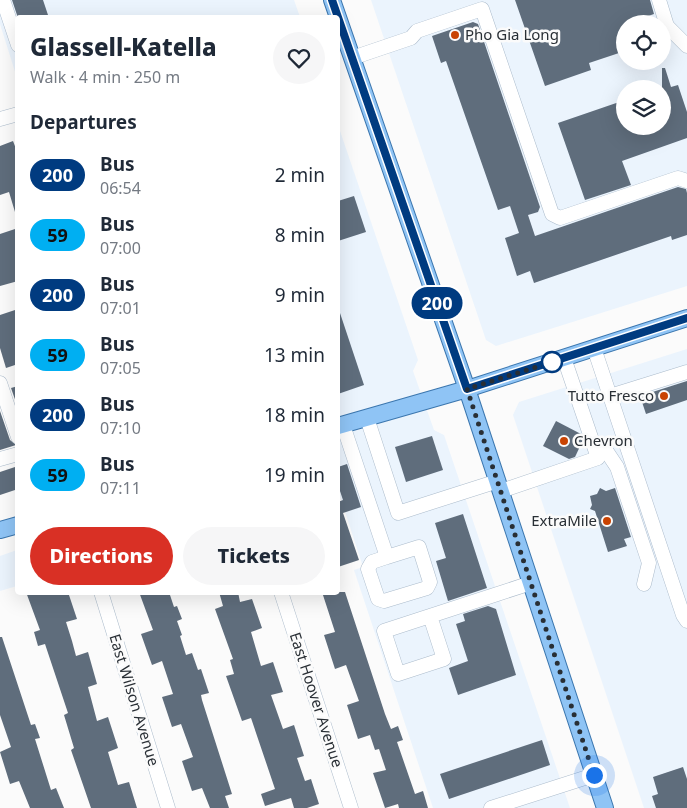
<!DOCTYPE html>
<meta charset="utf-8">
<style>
body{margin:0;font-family:"Noto Sans",sans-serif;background:#f6f6f7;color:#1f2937;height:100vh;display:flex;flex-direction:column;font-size:19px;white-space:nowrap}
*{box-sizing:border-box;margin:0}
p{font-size:16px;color:#747a83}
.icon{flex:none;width:28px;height:28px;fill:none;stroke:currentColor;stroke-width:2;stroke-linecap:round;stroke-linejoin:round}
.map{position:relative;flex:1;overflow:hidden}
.sheet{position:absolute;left:15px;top:15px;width:325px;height:580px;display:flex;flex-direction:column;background:#fff;border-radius:5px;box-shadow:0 5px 20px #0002}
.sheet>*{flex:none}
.badge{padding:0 10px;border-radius:16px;font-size:18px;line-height:32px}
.fabs{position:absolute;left:616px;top:15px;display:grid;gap:10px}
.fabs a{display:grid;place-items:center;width:55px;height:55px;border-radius:50%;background:#fff;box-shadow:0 5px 20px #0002;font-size:25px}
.you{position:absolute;width:25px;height:25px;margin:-12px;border:4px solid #fff;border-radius:50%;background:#1a73e8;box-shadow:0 0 0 8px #1a73e833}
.map>.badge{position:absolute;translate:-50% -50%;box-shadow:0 0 0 2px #fff}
h2{padding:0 15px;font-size:19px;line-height:45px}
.round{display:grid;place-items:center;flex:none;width:52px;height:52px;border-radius:26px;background:#f6f6f7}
.overview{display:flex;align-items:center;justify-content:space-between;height:85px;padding:0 15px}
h1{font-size:24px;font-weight:800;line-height:38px}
.cta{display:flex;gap:10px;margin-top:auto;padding:10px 15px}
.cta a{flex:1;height:58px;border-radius:30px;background:#d93025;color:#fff;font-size:20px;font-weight:800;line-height:58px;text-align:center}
.cta a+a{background:#f6f6f7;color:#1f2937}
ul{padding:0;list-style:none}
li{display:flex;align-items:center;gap:15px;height:60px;padding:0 15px}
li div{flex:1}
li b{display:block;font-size:19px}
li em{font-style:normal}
li .badge{min-width:55px;font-weight:700;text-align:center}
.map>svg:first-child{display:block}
</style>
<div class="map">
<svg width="687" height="808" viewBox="0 0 687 808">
<rect width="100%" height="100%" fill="#fbfbfb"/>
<g fill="#ebf4fd" fill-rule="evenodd">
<polygon points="0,0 294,0 300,17 18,18 17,78 0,24"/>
<path d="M371 0H687V286L496 346 486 340ZM625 24H662V61H625ZM625 89H662V126H625Z"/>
<polygon points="338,125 418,360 413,371 434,430 444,435 570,808 433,808 354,570 363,567 338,490"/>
<polygon points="687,349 687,808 644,808 513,415 519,402"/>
<polygon points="17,550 17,586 0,591 0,556"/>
</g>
<g fill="#5f6d7c">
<polygon points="12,0 43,0 49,18 18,18"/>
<polygon points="515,0 650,0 654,14 642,18 644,24 625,24 625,51 589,63 591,70 545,86"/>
<polygon points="473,22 478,24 540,207 538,212 528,215 535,236 678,187 686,189 687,193 687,235 672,240 671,236 534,283 530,271 517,276 505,238 519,233 510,206 498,210 446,61 441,63 432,36"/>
<polygon points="662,68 665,68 671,87 678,85 687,112 687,138 622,161 631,185 585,200 558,123 625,100 625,126 662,126"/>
<polygon points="13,141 18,154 18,212 15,212 9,192 0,195 0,146"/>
<polygon points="354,196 366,232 338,241 338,201"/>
<polygon points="18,228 18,281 0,286 0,234"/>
<polygon points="18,309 18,364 6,368 0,348 0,315"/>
<polygon points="338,310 339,310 364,385 338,394"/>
<polygon points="687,381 687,400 646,414 640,396"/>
<polygon points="18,386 18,408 11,388"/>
<polygon points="0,411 10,440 16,445 0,450"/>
<polygon points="556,421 581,434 583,440 575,457 569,459 543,446"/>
<polygon points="432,436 443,470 406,482 395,447"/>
<polygon points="347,464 361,507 343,513 359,560 338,567 338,502 343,500 338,485 338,467"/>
<polygon points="18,466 18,489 0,495 0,472"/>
<polygon points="600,488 606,491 615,488 631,537 624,539 627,546 608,552 595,511 590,509 592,505 590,496 597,494"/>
<polygon points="463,514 487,588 448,601 436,561 446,558 435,523"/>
<polygon points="26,592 68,592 77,619 66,622 72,641 76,656 88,652 97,684 88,687 97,721 108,717 118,748 108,752 118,785 129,782 137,808 91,808 71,750 74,748 64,715 68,713 45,644 38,646 34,632 40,630"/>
<polygon points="139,592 169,592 174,607 177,606 182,619 177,621 182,635 180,636 186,655 192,653 198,670 201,669 209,693 201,695 202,700 232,794 225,796 229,808 210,808 202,788 192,791 182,761 193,757 181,724 172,727 162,697 173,694 162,661 152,665 147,651 141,634 153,630"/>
<polygon points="219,592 238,592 240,602 252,599 262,628 251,632 261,666 273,662 283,692 271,695 283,729 294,725 304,756 297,758 305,781 311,779 319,804 307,808 294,808 291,798 265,806 261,794 275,789 251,718 242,721 226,676 234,674 230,660 233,659 215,609 223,606"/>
<polygon points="322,592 345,592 385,714 391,729 398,726 403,740 397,742 415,794 423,791 428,808 399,808 398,804 385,808 373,773 386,770 379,749 375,750 370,735 358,739 347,705 359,701 346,665 335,669 324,635 335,632"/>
<polygon points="488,606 496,609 516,675 458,695 449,668 468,661 456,624 465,621 463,614"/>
<polygon points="0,637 2,637 31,725 35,724 40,738 35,739 51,790 56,788 64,808 30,808 19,781 10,784 0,752 11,747 0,715"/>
<polygon points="542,740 550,765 449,799 440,774"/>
<polygon points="683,767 687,779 687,808 656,808 652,796 658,794 653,777"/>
</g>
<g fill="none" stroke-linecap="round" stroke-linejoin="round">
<g stroke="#acbccc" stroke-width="15">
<g id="minor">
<polyline points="3,0 18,45"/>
<polyline points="659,0 667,26 687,46"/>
<polyline points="352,58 411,38 417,31 482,9 552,214 560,218 678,178 687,181"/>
<polyline points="0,119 18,114"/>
<polyline points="594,348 683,615 687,621"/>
<polyline points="0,383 18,437"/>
<polyline points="610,396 687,372"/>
<polyline points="367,418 398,513 498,481"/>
<polyline points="343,425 387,557 419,547 430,582 427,588 384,601 378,599 368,569 372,562 387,557"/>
<polyline points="603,446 617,467 649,563 644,584"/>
<polyline points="0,459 18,454"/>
<polyline points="501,491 598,458 564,358"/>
<polyline points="101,592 168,808"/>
<polyline points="281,592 351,808"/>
<path d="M430 616 444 659 398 674 384 631C433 615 482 599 531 583"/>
<polyline points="491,808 594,775"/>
</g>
</g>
<g stroke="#3b76ae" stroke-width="18">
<g id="major">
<polyline points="332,0 467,389 605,808"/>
<polyline points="338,426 467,389 687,318"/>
<polyline points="0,530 18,525"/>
</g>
</g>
<use href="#minor" stroke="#fff" stroke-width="14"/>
<use href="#major" stroke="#8fc4f5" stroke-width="16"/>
</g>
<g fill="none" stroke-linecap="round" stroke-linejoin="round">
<g stroke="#fff" stroke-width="11">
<polyline id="line" points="332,0 467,389 687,318"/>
</g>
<use href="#line" stroke="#003b80" stroke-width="8"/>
<polyline stroke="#292f35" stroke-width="5" stroke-dasharray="0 9" points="552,362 467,389 594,775"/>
</g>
<g fill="#c94302" stroke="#fbfbfb" stroke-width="2">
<circle cx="455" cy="35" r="5"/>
<circle cx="664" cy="396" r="5"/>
<circle cx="564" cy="441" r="5"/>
<circle cx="607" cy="521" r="5"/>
</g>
<circle fill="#fff" stroke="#003b80" stroke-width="2.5" cx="552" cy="362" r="10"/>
<g text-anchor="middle" stroke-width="5" stroke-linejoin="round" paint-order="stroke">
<g font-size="15" fill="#292f35" stroke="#fbfbfb" text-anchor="start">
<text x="465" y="40">Pho Gia Long</text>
<text x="654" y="401" text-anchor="end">Tutto Fresco</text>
<text x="574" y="446">Chevron</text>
<text x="597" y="526" text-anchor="end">ExtraMile</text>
</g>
<g font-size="15" fill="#292f35" stroke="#fbfbfb">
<text transform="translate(134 700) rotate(73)" y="5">East Wilson Avenue</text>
<text transform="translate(316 700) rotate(72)" y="5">East Hoover Avenue</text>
</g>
</g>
</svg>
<div class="fabs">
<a><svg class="icon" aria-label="locate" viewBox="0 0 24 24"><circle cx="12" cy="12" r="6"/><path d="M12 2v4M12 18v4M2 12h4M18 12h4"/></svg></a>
<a><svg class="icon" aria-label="layers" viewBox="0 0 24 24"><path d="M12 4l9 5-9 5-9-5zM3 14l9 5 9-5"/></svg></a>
</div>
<div class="you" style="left:594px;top:775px"></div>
<b class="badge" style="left:437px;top:303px;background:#003b80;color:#fff">200</b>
<section class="sheet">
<div class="overview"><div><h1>Glassell-Katella</h1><p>Walk · 4 min · 250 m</p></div><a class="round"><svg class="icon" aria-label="heart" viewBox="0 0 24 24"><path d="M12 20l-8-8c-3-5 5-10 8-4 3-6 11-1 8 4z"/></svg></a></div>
<h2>Departures</h2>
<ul>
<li><span class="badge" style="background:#003b80;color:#fff">200</span><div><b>Bus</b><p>06:54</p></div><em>2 min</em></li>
<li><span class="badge" style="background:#00aff2;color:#111">59</span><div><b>Bus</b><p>07:00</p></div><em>8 min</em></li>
<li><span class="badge" style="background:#003b80;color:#fff">200</span><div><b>Bus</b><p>07:01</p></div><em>9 min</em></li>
<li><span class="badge" style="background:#00aff2;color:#111">59</span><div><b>Bus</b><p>07:05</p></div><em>13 min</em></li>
<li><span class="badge" style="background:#003b80;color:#fff">200</span><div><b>Bus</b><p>07:10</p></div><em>18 min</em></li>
<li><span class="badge" style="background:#00aff2;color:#111">59</span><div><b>Bus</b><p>07:11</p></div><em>19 min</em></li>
</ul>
<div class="cta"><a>Directions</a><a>Tickets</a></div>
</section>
</div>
